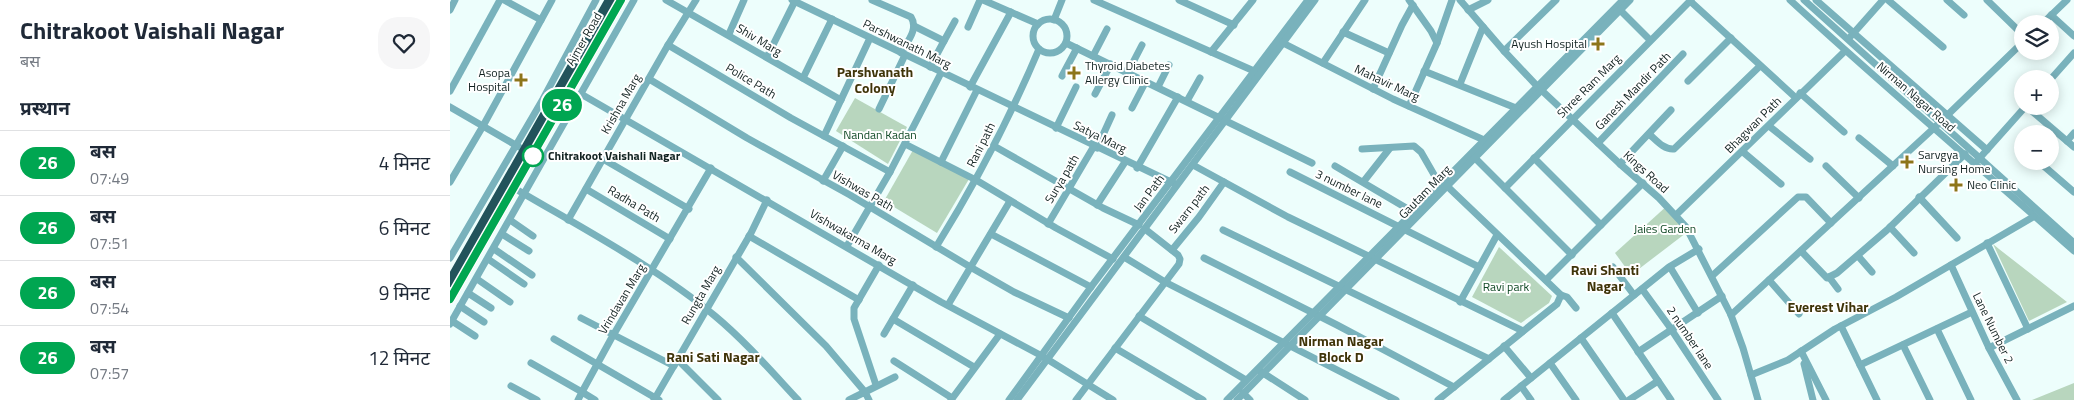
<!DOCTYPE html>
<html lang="hi">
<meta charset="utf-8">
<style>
body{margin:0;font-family:"Titillium Web","Noto Sans Devanagari",sans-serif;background:#f6f6f7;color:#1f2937;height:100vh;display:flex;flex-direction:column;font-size:19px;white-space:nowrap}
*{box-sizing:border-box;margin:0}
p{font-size:16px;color:#747a83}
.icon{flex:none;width:28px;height:28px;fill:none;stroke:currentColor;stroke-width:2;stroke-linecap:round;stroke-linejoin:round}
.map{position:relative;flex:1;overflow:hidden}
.details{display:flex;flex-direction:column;background:#fff;width:450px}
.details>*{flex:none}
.badge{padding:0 10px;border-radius:16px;font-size:18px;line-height:32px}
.controls{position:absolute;left:1564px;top:15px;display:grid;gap:10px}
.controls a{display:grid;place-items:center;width:45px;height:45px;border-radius:50%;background:#fff;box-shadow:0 2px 12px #0003;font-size:25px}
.map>.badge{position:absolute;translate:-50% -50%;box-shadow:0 0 0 2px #fff}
h2{padding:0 20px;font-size:19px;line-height:45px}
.round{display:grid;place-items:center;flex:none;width:52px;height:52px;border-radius:20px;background:#f6f6f7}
.head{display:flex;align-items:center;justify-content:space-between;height:85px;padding:0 20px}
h1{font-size:24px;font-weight:700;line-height:38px}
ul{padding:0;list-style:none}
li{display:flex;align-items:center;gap:15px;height:65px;padding:0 20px;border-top:1px solid #e0e1e3}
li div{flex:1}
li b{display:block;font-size:19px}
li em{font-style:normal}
li .badge{min-width:55px;font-weight:700;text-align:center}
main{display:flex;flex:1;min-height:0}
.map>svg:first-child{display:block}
</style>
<main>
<section class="details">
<div class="head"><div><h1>Chitrakoot Vaishali Nagar</h1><p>बस</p></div><a class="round"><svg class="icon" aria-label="heart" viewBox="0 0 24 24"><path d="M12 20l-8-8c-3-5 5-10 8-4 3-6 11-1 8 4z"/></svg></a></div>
<h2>प्रस्थान</h2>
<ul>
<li><span class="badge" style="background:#00a651;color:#fff">26</span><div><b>बस</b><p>07:49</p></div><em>4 मिनट</em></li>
<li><span class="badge" style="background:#00a651;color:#fff">26</span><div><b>बस</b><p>07:51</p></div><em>6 मिनट</em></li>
<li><span class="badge" style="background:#00a651;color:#fff">26</span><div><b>बस</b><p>07:54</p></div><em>9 मिनट</em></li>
<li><span class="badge" style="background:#00a651;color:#fff">26</span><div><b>बस</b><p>07:57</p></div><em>12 मिनट</em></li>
</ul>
</section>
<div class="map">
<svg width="1624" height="400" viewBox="0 0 1624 400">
<rect width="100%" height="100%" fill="#edfefc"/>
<g fill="#b8d6be">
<polygon points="405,98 457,127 438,164 386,131"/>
<polygon points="463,150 519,179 487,233 434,201"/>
<polygon points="1219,204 1236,233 1181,275 1165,253"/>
<polygon points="1543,244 1549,249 1617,302 1579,321"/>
<polygon points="1049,247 1102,296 1099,303 1071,323 1022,297"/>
<polygon points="1624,383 1624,400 1582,400"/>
</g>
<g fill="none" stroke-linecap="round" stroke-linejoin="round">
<g stroke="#79b2bc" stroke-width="7">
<polyline points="54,0 91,20"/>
<polyline points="216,0 391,100"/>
<polyline points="342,0 725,184"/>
<path d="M422 0 461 17C469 29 457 42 451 53"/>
<polyline points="533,0 588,24"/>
<polyline points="644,0 804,71"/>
<polyline points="729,0 784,25"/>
<polyline points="959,0 981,31 987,43"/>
<polyline points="1010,0 1054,51 1087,86 1170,164 1209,198 1236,227 1281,315 1293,348 1308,400"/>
<path d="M1340 0C1433 86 1530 167 1624 251"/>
<polyline points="1354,0 1624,243"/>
<polyline points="1366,0 1537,150"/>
<polyline points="1438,0 1493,47"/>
<polyline points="1497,0 1514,15"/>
<polyline points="1537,0 1572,34"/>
<polyline points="1240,1 1346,98"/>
<polyline points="0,10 5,0"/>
<polyline points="1018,10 1038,0"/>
<polyline points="1170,10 1200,40"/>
<polyline points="1601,15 1624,36"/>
<circle cx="600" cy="36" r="17"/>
<polyline points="604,20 612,0"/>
<polyline points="1592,24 1617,0"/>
<polyline points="464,26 494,41 480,67"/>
<polyline points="518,27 530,0"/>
<polyline points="893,32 939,53"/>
<polyline points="279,34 294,0"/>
<polyline points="1401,36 1433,0"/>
<polyline points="494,41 505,21"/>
<polyline points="616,43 862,163"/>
<polyline points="833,43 943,99 1034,140"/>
<polyline points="218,45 341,118 440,172"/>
<polyline points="1054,51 1106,0"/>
<polyline points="761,52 803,0"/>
<polyline points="643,56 657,29"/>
<polyline points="317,57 345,1"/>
<polyline points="873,63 915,0"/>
<polyline points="974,71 1066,108"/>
<polyline points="678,72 692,45"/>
<polyline points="612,76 627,48"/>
<polyline points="353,78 382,19"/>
<polyline points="199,79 297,138 400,195 522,268 564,292 619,318"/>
<polyline points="1600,80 1624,53"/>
<polyline points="1238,81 1281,38"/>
<polyline points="1010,84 1033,27"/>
<polyline points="520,87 561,12"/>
<polyline points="708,87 719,65"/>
<polyline points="923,89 952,25 963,5"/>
<polyline points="0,91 50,0"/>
<polyline points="1350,93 1394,132"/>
<polyline points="131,94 491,302 592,356 663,400"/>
<polyline points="645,94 661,64"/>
<polyline points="737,101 750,78"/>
<polyline points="959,106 987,43 1002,0"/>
<polyline points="1576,106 1624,147"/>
<polyline points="0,107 69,147"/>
<polyline points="682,108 696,81"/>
<polyline points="429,109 455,55"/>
<polyline points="1319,126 1360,159"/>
<polyline points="606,128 626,87"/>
<path d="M1199 134C1206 140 1214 150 1224 149L1310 66"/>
<polyline points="374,136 420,38"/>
<polyline points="1409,138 1443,166"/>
<polyline points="1617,141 1624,133"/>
<polyline points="1148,143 1233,54"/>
<polyline points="455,144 526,180 606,228 663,259"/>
<polyline points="544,146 653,208 689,225"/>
<polyline points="647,148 662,115"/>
<polyline points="912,149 964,146 971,152 990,185"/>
<polyline points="1293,152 1331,184"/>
<polyline points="1025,158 1122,255"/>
<polyline points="1084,158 1151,225"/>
<polyline points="153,159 239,209"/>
<polyline points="1527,161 1576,106"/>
<polyline points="1588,161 1624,192"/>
<polyline points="491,162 527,90"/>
<polyline points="1170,164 1221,110"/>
<polyline points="743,165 838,217 1073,331"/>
<polyline points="885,166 963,212"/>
<polyline points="1376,166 1409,198"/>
<polyline points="687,168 728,97"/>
<polyline points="840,172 1029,267"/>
<polyline points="373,181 393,146"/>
<polyline points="914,181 940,148"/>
<polyline points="0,182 33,126 102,0"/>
<path d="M64 188C130 227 206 267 265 316 295 341 321 371 348 400"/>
<polyline points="1055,188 1241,0"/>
<polyline points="136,189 220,239"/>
<polyline points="1469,197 1507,238"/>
<polyline points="647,205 675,162"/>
<polyline points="1226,215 1395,51"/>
<polyline points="60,220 83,236"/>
<polyline points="118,220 218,45 246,0"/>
<polyline points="598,224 644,146"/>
<polyline points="1440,227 1464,253"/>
<polyline points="773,230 1039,359"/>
<polyline points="52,234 79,251"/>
<polyline points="541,234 641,287"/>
<polyline points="299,236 409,300"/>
<polyline points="1537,243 1578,329"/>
<polyline points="397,246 440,172 491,73"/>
<path d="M486 247C525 184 560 118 589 49"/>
<polyline points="44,249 82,275"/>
<polyline points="722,250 749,217 774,182"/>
<polyline points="1351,251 1377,278 1387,273 1437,230 1515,154"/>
<polyline points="1408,256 1422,272"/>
<polyline points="286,257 376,346 415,392 445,377"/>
<polyline points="674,257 715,282 946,400"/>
<polyline points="0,258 93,99 146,0"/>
<polyline points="754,258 887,325 1004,387"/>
<polyline points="38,259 74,284"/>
<polyline points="1501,265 1539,348 1567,400"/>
<polyline points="1163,267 1184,295"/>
<polyline points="1220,267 1248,313"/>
<polyline points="1262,276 1348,197 1356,197 1381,223"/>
<polyline points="1379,277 1388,289"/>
<polyline points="27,279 60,302"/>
<polyline points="1096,280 1193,183"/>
<polyline points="1319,280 1349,314"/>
<polyline points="1192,289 1219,326 1268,400"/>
<polyline points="18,293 41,308"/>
<polyline points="1111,295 1117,297 1126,308"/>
<polyline points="1010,302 1047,235"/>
<polyline points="498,305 560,201"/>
<polyline points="10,306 34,322"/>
<polyline points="1162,313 1221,400"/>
<polyline points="1281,315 1484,128 1572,43"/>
<polyline points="689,316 796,380"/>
<polyline points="131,318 224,366"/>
<polyline points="443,319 524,367"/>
<polyline points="2,321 25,336"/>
<polyline points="0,324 184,0"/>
<polyline points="1391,326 1427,400"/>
<polyline points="1487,329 1521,400"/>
<polyline points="434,334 463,285"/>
<polyline points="1131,338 1174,400"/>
<polyline points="104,339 209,400"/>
<polyline points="1453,345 1480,400"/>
<polyline points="1054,346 1081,378"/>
<polyline points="665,348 753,400"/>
<polyline points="1539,348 1624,306"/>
<polyline points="1351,351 1376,400"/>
<polyline points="1188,352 1272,296"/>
<polyline points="228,360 268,400"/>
<polyline points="444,361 502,398"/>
<polyline points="81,363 132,392 161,339 261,168"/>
<polyline points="1100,363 1126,400"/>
<polyline points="1354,364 1363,400"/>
<polyline points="1410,365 1522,312"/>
<polyline points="810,371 855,400"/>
<polyline points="1301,375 1338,360 1385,329 1446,297 1583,217"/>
<polyline points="426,385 404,319 404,308 429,265"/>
<polyline points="61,386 87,400"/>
<polyline points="1071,386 1081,400"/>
<polyline points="793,393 800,400"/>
<polyline points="128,400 132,392 145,400"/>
<polyline points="204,400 301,233 317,200"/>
<polyline points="399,400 415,392 419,400"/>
<polyline points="501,400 550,334"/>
<polyline points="559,400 641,287 858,0"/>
<polyline points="567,400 865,0"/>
<polyline points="626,400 729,264 730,259 728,255 695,229"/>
<polyline points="777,400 1173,0"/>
<polyline points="787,400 1180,0"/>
<polyline points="988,400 1107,304 1111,295 997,186"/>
<polyline points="1054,400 1219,267 1249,249"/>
<polyline points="1179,400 1208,381"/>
</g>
<g stroke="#22535b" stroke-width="10">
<polyline points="0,282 160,0"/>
<polyline points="0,299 171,0"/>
</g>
</g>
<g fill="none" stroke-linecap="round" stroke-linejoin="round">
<g stroke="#fff" stroke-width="11">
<polyline id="line" points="0,299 171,0"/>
</g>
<use href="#line" stroke="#00a651" stroke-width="8"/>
</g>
<g fill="#8d751a" stroke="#fff" stroke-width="2">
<path d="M1145.5 36.5h5v5h5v5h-5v5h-5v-5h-5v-5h5z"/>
<path d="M621.5 65.5h5v5h5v5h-5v5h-5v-5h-5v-5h5z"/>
<path d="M68.5 72.5h5v5h5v5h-5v5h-5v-5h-5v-5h5z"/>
<path d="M1454.5 154.5h5v5h5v5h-5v5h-5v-5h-5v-5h5z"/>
<path d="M1503.5 177.5h5v5h5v5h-5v5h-5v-5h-5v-5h5z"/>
</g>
<circle fill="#fff" stroke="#00a651" stroke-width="2.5" cx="83" cy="156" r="10"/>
<g text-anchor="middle" stroke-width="4" stroke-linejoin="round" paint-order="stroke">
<g font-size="12" fill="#122221" stroke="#fff">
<text transform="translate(134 39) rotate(-60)" y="4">Ajmer Road</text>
<text transform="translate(309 40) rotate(31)" y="4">Shiv Marg</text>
<text transform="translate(457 44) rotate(26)" y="4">Parshwanath Marg</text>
<text transform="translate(301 81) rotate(31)" y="4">Police Path</text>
<text transform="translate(937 83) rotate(25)" y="4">Mahavir Marg</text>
<text transform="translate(1139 86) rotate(-45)" y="4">Shree Ram Marg</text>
<text transform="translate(1183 91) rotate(-46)" y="4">Ganesh Mandir Path</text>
<text transform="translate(1466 97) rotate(41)" y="4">Nirman Nagar Road</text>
<text transform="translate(171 104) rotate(-60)" y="4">Krishna Marg</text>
<text transform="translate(1303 125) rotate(-45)" y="4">Bhagwan Path</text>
<text transform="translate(650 137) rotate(26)" y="4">Satya Marg</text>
<text transform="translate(531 145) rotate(-63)" y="4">Rani path</text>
<text transform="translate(1196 172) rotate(42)" y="4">Kings Road</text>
<text transform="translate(612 179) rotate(-59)" y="4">Surya path</text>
<text transform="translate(899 189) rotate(26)" y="4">3 number lane</text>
<text transform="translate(413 191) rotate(30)" y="4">Vishwas Path</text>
<text transform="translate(975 192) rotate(-46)" y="4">Gautam Marg</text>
<text transform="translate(699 193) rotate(-53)" y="4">Jan Path</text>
<text transform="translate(184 204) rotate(31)" y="4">Radha Path</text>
<text transform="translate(739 209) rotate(-52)" y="4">Swarn path</text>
<text transform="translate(403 237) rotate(30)" y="4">Vishwakarma Marg</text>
<text transform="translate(251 295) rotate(-60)" y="4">Rungta Marg</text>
<text transform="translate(172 299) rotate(-59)" y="4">Vrindavan Marg</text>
<text transform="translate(1543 328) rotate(64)" y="4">Lane Number 2</text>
<text transform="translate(1240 338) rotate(56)" y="4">2 number lane</text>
</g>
<g font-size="12" fill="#122221" stroke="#fff" text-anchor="start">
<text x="1137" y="48" text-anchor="end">Ayush Hospital</text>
<text x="635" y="70">Thyroid Diabetes<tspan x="635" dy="14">Allergy Clinic</tspan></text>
<text x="60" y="77" text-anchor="end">Asopa<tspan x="60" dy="14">Hospital</tspan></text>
<text x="1468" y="159">Sarvgya<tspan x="1468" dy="14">Nursing Home</tspan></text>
<text x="1517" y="189">Neo Clinic</text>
</g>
<g font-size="12" fill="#104925" stroke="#fff">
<text x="430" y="139">Nandan Kadan</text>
<text x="1215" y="233">Jaies Garden</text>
<text x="1056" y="291">Ravi park</text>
</g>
<g font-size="12" font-weight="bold" fill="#122221" stroke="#fff" text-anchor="start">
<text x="98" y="160">Chitrakoot Vaishali Nagar</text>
</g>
<g font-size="14" font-weight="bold" fill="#3f3409" stroke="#fff">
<text x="425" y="77">Parshvanath<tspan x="425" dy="16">Colony</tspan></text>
<text x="1155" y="275">Ravi Shanti<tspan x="1155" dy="16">Nagar</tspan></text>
<text x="1378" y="312">Everest Vihar</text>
<text x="891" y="346">Nirman Nagar<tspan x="891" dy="16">Block D</tspan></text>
<text x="263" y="362">Rani Sati Nagar</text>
</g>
</g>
</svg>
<div class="controls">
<a><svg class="icon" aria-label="layers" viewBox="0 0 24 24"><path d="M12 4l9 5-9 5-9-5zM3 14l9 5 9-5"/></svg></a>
<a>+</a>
<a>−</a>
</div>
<b class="badge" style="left:112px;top:105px;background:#00a651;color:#fff">26</b>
</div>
</main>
